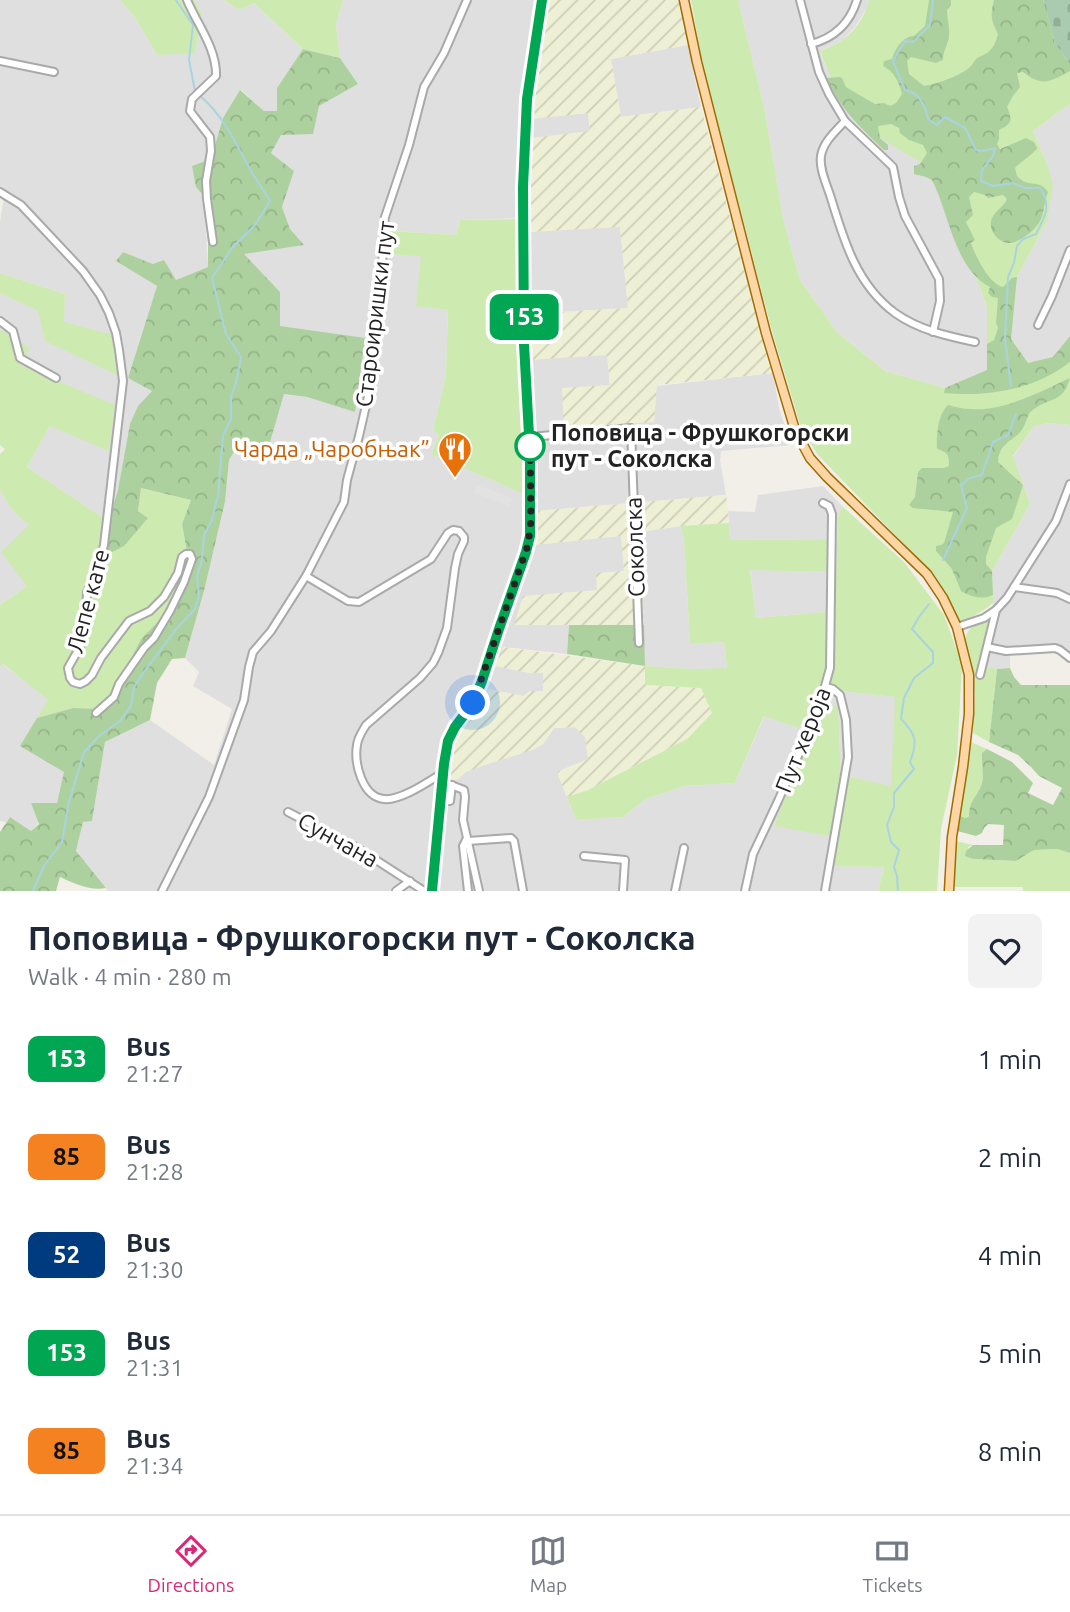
<!DOCTYPE html>
<meta charset="utf-8">
<style>
body{margin:0;font-family:Ubuntu,sans-serif;background:#f2f2f3;color:#1f2937;height:100vh;display:flex;flex-direction:column;font-size:26px;white-space:nowrap}
*{box-sizing:border-box;margin:0}
p{font-size:23px;color:#747a83}
.icon{flex:none;width:38px;height:38px;fill:none;stroke:currentColor;stroke-width:2;stroke-linecap:round;stroke-linejoin:round}
.map{position:relative;height:891px;overflow:hidden}
.sheet{display:flex;flex-direction:column;background:#fff;flex:1}
.sheet>*{flex:none}
.badge{padding:0 14px;border-radius:10px;font-size:24px;line-height:46px}
.you{position:absolute;width:35px;height:35px;margin:-18px;border:5px solid #fff;border-radius:50%;background:#1a73e8;box-shadow:0 0 0 10px #1a73e833}
.map>.badge{position:absolute;translate:-50% -50%;box-shadow:0 0 0 4px #fff}
.round{display:grid;place-items:center;flex:none;width:74px;height:74px;border-radius:10px;background:#f2f2f3}
.summary{display:flex;align-items:center;justify-content:space-between;height:119px;padding:0 28px}
h1{font-size:33px;font-weight:600;line-height:52px}
ul{padding:0;list-style:none}
li{display:flex;align-items:center;gap:21px;height:98px;padding:0 28px}
li div{flex:1}
li b{display:block;font-size:26px}
li em{font-style:normal}
li .badge{min-width:77px;font-weight:700;text-align:center}
.tab-bar{display:flex;justify-content:space-around;align-items:center;height:98px;border-top:2px solid #e0e1e3;background:#fff;font-size:19px;color:#747a83}
.tab-bar a{display:grid;justify-items:center;gap:4px}
.tab-bar .active{color:#db2777}
.map>svg:first-child{display:block}
</style>
<div class="map">
<svg width="1070" height="891" viewBox="0 0 1070 891">
<defs>
<pattern id="farmland-furrows" width="10" height="10" patternUnits="userSpaceOnUse" patternTransform="scale(1.75)"><rect width="10" height="10" fill="#eef0d5"/><path d="M-1 1l2-2M0 10L10 0M9 11l2-2" fill="none" stroke="#ccceb7"/></pattern>
<pattern id="forest-crowns" width="20" height="18" patternUnits="userSpaceOnUse" patternTransform="scale(1.75)"><rect width="20" height="18" fill="#add19e"/><path d="M2 6a3 3 0 1 1 6 0M12 15a3 3 0 1 1 6 0" fill="none" stroke="#95b388"/></pattern>
<pattern id="cemetery-stones" width="16" height="16" patternUnits="userSpaceOnUse" patternTransform="scale(1.75)"><rect width="16" height="16" fill="#aacbaf"/><path d="M2 7V4a2 2 0 0 1 4 0v3zM10 15v-3a2 2 0 0 1 4 0v3z" fill="#92ae96"/></pattern>
</defs>
<rect width="100%" height="100%" fill="#f2efe9"/>
<g fill="#e0dfdf">
<polygon points="0,0 120,0 136,19 157,55 195,52 202,14 194,0 224,0 239,10 254,3 303,49 277,88 277,111 264,111 241,90 204,196 208,267 176,280 153,264 123,252 117,261 157,286 128,378 153,391 138,406 118,490 108,521 27,467 50,426 19,365 29,348 0,329 0,293 63,322 65,294 0,273 0,222 4,197 0,194"/>
<polygon points="343,0 547,0 532,100 532,118 588,113 590,131 530,162 529,218 460,220 456,235 391,231 422,256 417,305 448,310 446,374 433,431 439,435 431,454 532,497 527,360 607,354 610,385 657,386 773,373 779,408 791,445 721,451 720,460 726,495 536,511 533,545 621,536 624,571 597,590 514,624 569,625 567,654 503,647 529,673 543,673 544,691 531,691 523,696 488,689 483,702 457,736 453,743 449,778 457,780 465,772 543,744 554,728 576,727 586,737 588,759 557,772 576,820 623,817 646,799 685,786 735,783 765,715 822,689 896,697 892,787 841,775 838,707 774,825 835,837 828,866 884,867 878,891 108,891 76,851 83,822 92,820 105,742 150,720 214,765 232,709 193,686 199,672 185,658 204,591 225,502 229,460 239,444 268,448 283,394 307,397 354,411 280,326 280,292 243,254 290,229 282,207 294,171 271,153 280,135 319,106 358,84 340,58 336,25"/>
<polygon points="738,0 869,0 867,8 855,27 843,40 820,51 826,68 937,170 987,307 987,371 945,388 885,371 837,332 800,280 783,218 764,107"/>
<polygon points="688,45 701,107 621,117 611,59"/>
<polygon points="1070,104 1070,356 1029,363 1011,339 1017,277 1047,221 1048,166 1033,131"/>
<polygon points="620,226 628,308 528,314 529,232"/>
<polygon points="1049,423 1070,425 1070,662 1059,653 1055,652 1010,654 1010,668 997,669 990,667 986,671 980,668 993,603 992,571 1030,504 1013,457 1034,426"/>
<polygon points="823,486 842,506 838,518 836,611 756,618 750,569 828,572 828,539 729,540 728,511 755,512 758,495"/>
<polygon points="0,491 15,513 29,525 27,586 0,605"/>
<polygon points="681,526 684,541 690,644 724,642 727,669 693,669 645,666 639,532"/>
<polygon points="2,664 49,700 21,746 65,771 57,803 31,831 10,817 6,822 0,821 0,667"/>
</g>
<g fill="url(#farmland-furrows)">
<polygon points="547,0 680,0 688,45 611,59 621,117 701,107 752,301 773,373 657,385 654,422 564,428 562,388 610,385 607,355 527,360 528,314 628,308 620,227 529,232 531,138 590,131 588,113 532,119 532,100"/>
<polygon points="726,495 729,523 681,526 639,532 644,625 514,625 523,596 597,590 596,573 624,571 621,536 533,545 536,511"/>
<polygon points="503,647 645,666 646,685 701,688 712,713 687,739 588,790 567,797 557,772 588,759 585,737 575,727 554,728 543,744 533,750 491,763 466,772 457,780 452,780 449,779 453,743 457,736 483,702 488,689 523,696 530,691 543,691 543,673 529,673 495,666"/>
</g>
<g fill="#cdebb0">
<polygon points="120,0 194,0 202,14 195,53 157,55 136,19"/>
<polygon points="224,0 343,0 336,25 340,58 303,49 254,3 239,10"/>
<path d="M691 0H738L764 107 783 218 800 280 837 332 885 371 945 388 987 370V307L937 170C924 163 910 157 898 149 861 126 834 92 820 51 827 48 834 45 841 41 854 33 866 15 869 0H1043L1055 43 1070 64V104L1033 131 1048 166 1053 185 1047 221 1017 277 1011 339 1029 363 1070 356V425L1049 423 1034 426 1013 456 1030 504 992 571 993 603C983 611 973 617 960 621L947 596 925 566 818 455 801 428 772 331 702 62Z"/>
<polygon points="519,219 520,342 526,495 431,454 439,435 433,431 446,374 448,310 416,306 421,256 390,254 390,231 456,235 460,220"/>
<polygon points="0,273 65,294 64,322 114,335 122,363 119,376 45,341 38,311 0,293"/>
<polygon points="0,329 30,348 20,365 115,405 109,451 50,426 27,467 108,521 148,518 138,511 141,488 191,500 182,524 187,552 175,604 141,639 106,709 73,708 37,718 48,700 3,664 0,667 0,605 27,586 1,552 29,525 15,513 0,491 0,454 5,449 0,445"/>
<polygon points="842,506 904,562 944,615 962,665 957,755 941,829 937,891 878,891 884,867 828,866 834,837 774,826 810,734 826,704 838,706 841,775 891,786 895,697 822,689 811,712 799,728 764,716 735,783 685,786 646,799 623,817 576,820 567,797 588,790 687,739 712,713 701,688 645,685 645,666 693,669 727,668 724,642 690,644 684,541 681,526 729,523 729,540 828,539 828,572 750,570 756,618 835,611 838,518"/>
<path d="M987 620 991 621 980 668 986 670 990 667 997 669 989 742 973 733 975 694 965 640C967 627 976 625 987 620Z"/>
<path d="M971 742 987 749 982 753C981 763 984 774 982 783 978 795 969 802 969 815L966 818 960 816Z"/>
<polygon points="956,841 973,845 968,847 973,859 1016,861 1034,850 1057,849 1070,853 1070,891 1023,891 1023,887 953,887"/>
</g>
<g fill="url(#forest-crowns)">
<path d="M929 0H951V5L947 10C947 19 950 27 949 36 948 45 943 51 943 60L936 63 911 57 907 61 909 74 924 86C937 84 962 75 970 67 973 64 974 61 977 58 980 56 984 55 987 53 994 48 996 41 998 34 991 20 990 16 994 0H1043L1055 43 1070 64V71C1050 82 1042 87 1023 72L1017 73 1020 87 1013 96 1007 107C1012 119 1013 124 999 130V139L997 144 1000 149 1026 138 1034 142 1037 148C1033 155 1021 161 1015 168L1017 176C1019 178 1023 181 1025 182 1035 185 1041 182 1048 192 1043 205 1045 218 1035 228 1031 233 1016 243 1011 243 1000 244 989 232 991 221 993 212 1003 208 1007 199L1003 195 988 198 985 195 974 192 969 197 973 215 966 222 975 240 971 243C976 257 989 284 1003 287L1012 278 1017 277 1011 339 1028 363 1053 357 1070 336V362C1034 390 988 397 944 393L945 388 987 370V344L994 340 998 328 996 323 998 298 992 297 988 293 990 287C954 269 949 212 932 180L926 177 914 174V166L920 164 927 153 923 145 909 140 900 133 899 128 891 124 878 126 880 138 888 145V150H884C861 128 839 108 827 78L839 77 842 78 846 87 856 93 875 104 884 103 890 106 896 103 902 94C899 82 894 71 883 66L884 61 892 59C895 49 903 36 914 36L925 26Z"/>
<path d="M303 49 340 58 358 84 319 106 313 134 281 135 271 153 294 171 282 207 290 229 304 245 244 254 280 292V326L365 338 355 412 307 397 284 394 268 449 239 444 229 460 225 502 204 591 185 658 172 659 157 683 150 720 105 742 92 821 83 822 76 851 106 888C91 891 75 884 60 877L56 891H0V832L10 817 31 831 39 824 31 803H57L64 772 20 746 37 718 73 708 106 709 141 639 175 604 187 552 182 524 191 500 141 488 138 511 148 518 124 546 100 558 104 535 118 490 130 424 138 406 152 391 128 378 157 286 116 261 123 252 153 264 164 260 176 280 208 267V243L204 196 196 187 192 166 211 159 223 118 240 90 264 111H277V88Z"/>
<path d="M1070 378C1063 403 1051 397 1034 409 1026 414 1028 420 1023 428 1015 442 999 441 998 462L1023 485 1012 519 996 528 986 557V564L992 571 993 595C981 600 972 597 961 591L952 569 936 551V546L941 545 944 543 953 512 913 508 909 505 915 497 918 472 922 468H944L949 466C949 455 948 452 937 449 936 435 938 414 948 405 956 407 963 409 970 409 1003 412 1042 391 1070 378Z"/>
<polygon points="569,625 644,625 645,666 567,654"/>
<path d="M1010 668 1014 677 1021 685H1070V853L1057 849 1034 850 1016 861 973 859 965 856 966 851 973 845H1003L1004 825 988 824 984 828 982 833 976 836 957 831 960 816 966 818 969 816C969 800 978 796 982 783 984 773 981 762 982 753L987 749 1012 762 1033 783 1028 793 1053 805 1062 788 1039 776 1031 767 1018 755 989 742 997 669Z"/>
</g>
<polygon fill="url(#cemetery-stones)" points="1043,0 1070,0 1070,64 1055,43"/>
<polygon fill="#e2e2e2" points="477,485 513,498 510,506 474,493"/>
<g fill="none" stroke-linecap="round" stroke-linejoin="round">
<g stroke="#aad3df" stroke-width="2">
<polyline points="176,0 193,25 189,60 195,91"/>
<path d="M933 0 930 25 913 42 905 41 893 61 905 90C920 93 925 105 928 119L937 125 945 117 965 128 976 150 983 151 995 148 993 156 982 170 981 181 993 186 1013 183 1025 188H1040C1052 205 1045 217 1036 234L1023 239 1017 246 1014 263 1008 277 1005 339 1011 386"/>
<polyline points="943,560 967,508 961,485 970,478 982,475 993,442 1008,435 1016,414"/>
<path d="M33 891 44 866 62 842 69 802 84 752 99 736 120 721 131 706 134 687 144 672 177 628 195 609 199 596 197 577 202 559 204 535 212 520 218 496 223 435 231 419V396L236 383 241 357 226 334 212 278 232 248 255 225 270 201C264 191 258 182 252 173 236 144 225 117 199 95"/>
<path d="M898 891 897 876 894 867 899 850 891 842 887 825 894 807V793L914 769 910 762C918 741 916 734 901 719L904 698 914 678 933 663V652L912 629 919 617 929 604"/>
</g>
<g stroke="#a9a9a9" stroke-width="10">
<g id="minor">
<path d="M187 0C197 24 217 49 216 76L192 99 190 111 210 137 211 151 206 181 207 199 213 242"/>
<polyline points="800,0 819,72 829,94 845,121 893,167 899,197 905,216 939,279 940,301 933,332"/>
<path d="M811 44C834 38 850 23 857 0"/>
<polyline points="0,61 54,72"/>
<path d="M845 121C836 131 823 142 821 156 819 169 827 185 831 198 844 241 857 285 895 313 919 330 947 336 975 342"/>
<polyline points="0,192 21,205 83,271 100,295 109,313 116,333 119,350 123,381 104,545 95,577 87,592 86,620 81,645 68,668 70,678 73,682 80,684 86,681 92,675 101,658 129,621 150,611 164,597 178,573 182,557 186,554 190,554 192,559 184,582 170,611 154,638 144,648 119,684 114,697 96,713"/>
<polyline points="0,321 13,331 20,358 56,378"/>
<polyline points="1038,325 1052,296 1070,250"/>
<polyline points="530,437 631,428 639,643"/>
<path d="M306 576 348 601 359 602 431 559 448 533 453 530 459 531 464 537V541L458 554 455 568 447 628 438 653 433 663 420 678 366 725C362 732 358 737 357 745 354 763 362 797 384 799 401 801 429 781 444 772"/>
<polyline points="1014,587 1057,593 1070,599"/>
<polyline points="957,627 984,618 996,610 1007,598 1056,521 1070,484"/>
<polyline points="987,647 1006,651 1055,648 1060,650 1070,658"/>
<polyline points="980,675 996,610"/>
<polyline points="443,782 464,790 465,797 463,820 479,891"/>
<polyline points="441,801 450,801 452,785"/>
<polyline points="288,812 359,849 424,891"/>
<polyline points="467,838 463,846 468,891"/>
<polyline points="468,841 511,838 514,841 523,891"/>
<polyline points="584,856 625,860 623,891"/>
<polyline points="162,891 209,797 244,700 249,667 253,652 271,631 306,576 344,502 347,480 359,436 370,388 374,316 384,247 383,228 385,217 409,145 424,87 444,53 467,0"/>
<polyline points="396,891 410,881"/>
<polyline points="432,891 444,764 448,741 455,727 473,703 482,681 499,629 526,552 530,536 530,453 524,344 523,186 527,99 542,0"/>
<polyline points="675,891 684,848"/>
<polyline points="745,891 753,854 778,801 818,711 830,668 832,514 829,506 823,503"/>
<polyline points="825,891 848,757 846,720 840,695 833,689 826,687"/>
</g>
</g>
<g stroke="#a06b00" stroke-width="11">
<polyline id="major" points="684,0 697,62 766,333 795,430 810,458 827,477 927,574 943,598 957,627 969,675 969,714 963,767 952,837 949,891"/>
</g>
<use href="#minor" stroke="#fff" stroke-width="6"/>
<use href="#major" stroke="#fcd6a4" stroke-width="8"/>
</g>
<g fill="none" stroke-linecap="round" stroke-linejoin="round">
<g stroke="#fff" stroke-width="16">
<polyline id="line" points="432,891 444,764 448,741 455,727 473,703 482,681 499,629 526,552 530,536 530,453 524,344 523,187 527,99 542,0"/>
</g>
<use href="#line" stroke="#00a651" stroke-width="10"/>
<polyline stroke="#222" stroke-width="7" stroke-dasharray="0 12.6" points="473,703 528,545 531,520 530,446"/>
</g>
<defs>
<g id="restaurant-pin" transform="scale(1.75)"><path d="M0 17L-7.5 6A9.5 9.5 0 1 1 7.5 6Z" fill="#e8710a" stroke="#fff"/><path d="M-5-6h1v4h1v-4h1v4h1v-4h1v5L-1.5 .5V6h-2V.5L-5-1ZM5-6V6H3V1.5H1.5Q1.5-4 5-6Z" fill="#fff"/></g>
</defs>
<g fill-rule="evenodd">
<use href="#restaurant-pin" x="455" y="449"/>
</g>
<circle fill="#fff" stroke="#00a651" stroke-width="3.5" cx="530" cy="446" r="14"/>
<g text-anchor="middle" stroke-width="7" stroke-linejoin="round" paint-order="stroke">
<g font-size="23" fill="#222" stroke="#fff">
<text transform="translate(375 314) rotate(-83)" y="8">Староиришки пут</text>
<text transform="translate(635 547) rotate(-92)" y="8">Соколска</text>
<text transform="translate(88 601) rotate(-75)" y="8">Лепе кате</text>
<text transform="translate(803 740) rotate(-68)" y="8">Пут хероја</text>
<text transform="translate(338 840) rotate(29)" y="8">Сунчана</text>
</g>
<g font-size="23" font-weight="bold" fill="#222" stroke="#fff" text-anchor="start">
<text x="551" y="441">Поповица - Фрушкогорски<tspan x="551" dy="26">пут - Соколска</tspan></text>
</g>
<g font-size="23" fill="#c56008" stroke="#fff" text-anchor="end">
<text x="430" y="457">Чарда „Чаробњак”</text>
</g>
</g>
</svg>
<div class="you" style="left:473px;top:703px"></div>
<b class="badge" style="left:524px;top:317px;background:#00a651;color:#fff">153</b>
</div>
<section class="sheet">
<div class="summary"><div><h1>Поповица - Фрушкогорски пут - Соколска</h1><p>Walk · 4 min · 280 m</p></div><a class="round"><svg class="icon" aria-label="heart" viewBox="0 0 24 24"><path d="M12 20l-8-8c-3-5 5-10 8-4 3-6 11-1 8 4z"/></svg></a></div>
<ul>
<li><span class="badge" style="background:#00a651;color:#fff">153</span><div><b>Bus</b><p>21:27</p></div><em>1 min</em></li>
<li><span class="badge" style="background:#f58220;color:#111">85</span><div><b>Bus</b><p>21:28</p></div><em>2 min</em></li>
<li><span class="badge" style="background:#003b80;color:#fff">52</span><div><b>Bus</b><p>21:30</p></div><em>4 min</em></li>
<li><span class="badge" style="background:#00a651;color:#fff">153</span><div><b>Bus</b><p>21:31</p></div><em>5 min</em></li>
<li><span class="badge" style="background:#f58220;color:#111">85</span><div><b>Bus</b><p>21:34</p></div><em>8 min</em></li>
</ul>
</section>
<nav class="tab-bar">
<a class="active"><svg class="icon" aria-label="directions" viewBox="0 0 24 24"><path d="M12 3l9 9-9 9-9-9zM9 14v-3h6M13 9l2 2-2 2"/></svg>Directions</a>
<a><svg class="icon" aria-label="map" viewBox="0 0 24 24"><path d="M3 6l6-2 6 2 6-2v14l-6 2-6-2-6 2zM9 4v14M15 6v14"/></svg>Map</a>
<a><svg class="icon" aria-label="tickets" viewBox="0 0 24 24"><path d="M3 7h18v10H3zM15 7v10"/></svg>Tickets</a>
</nav>
